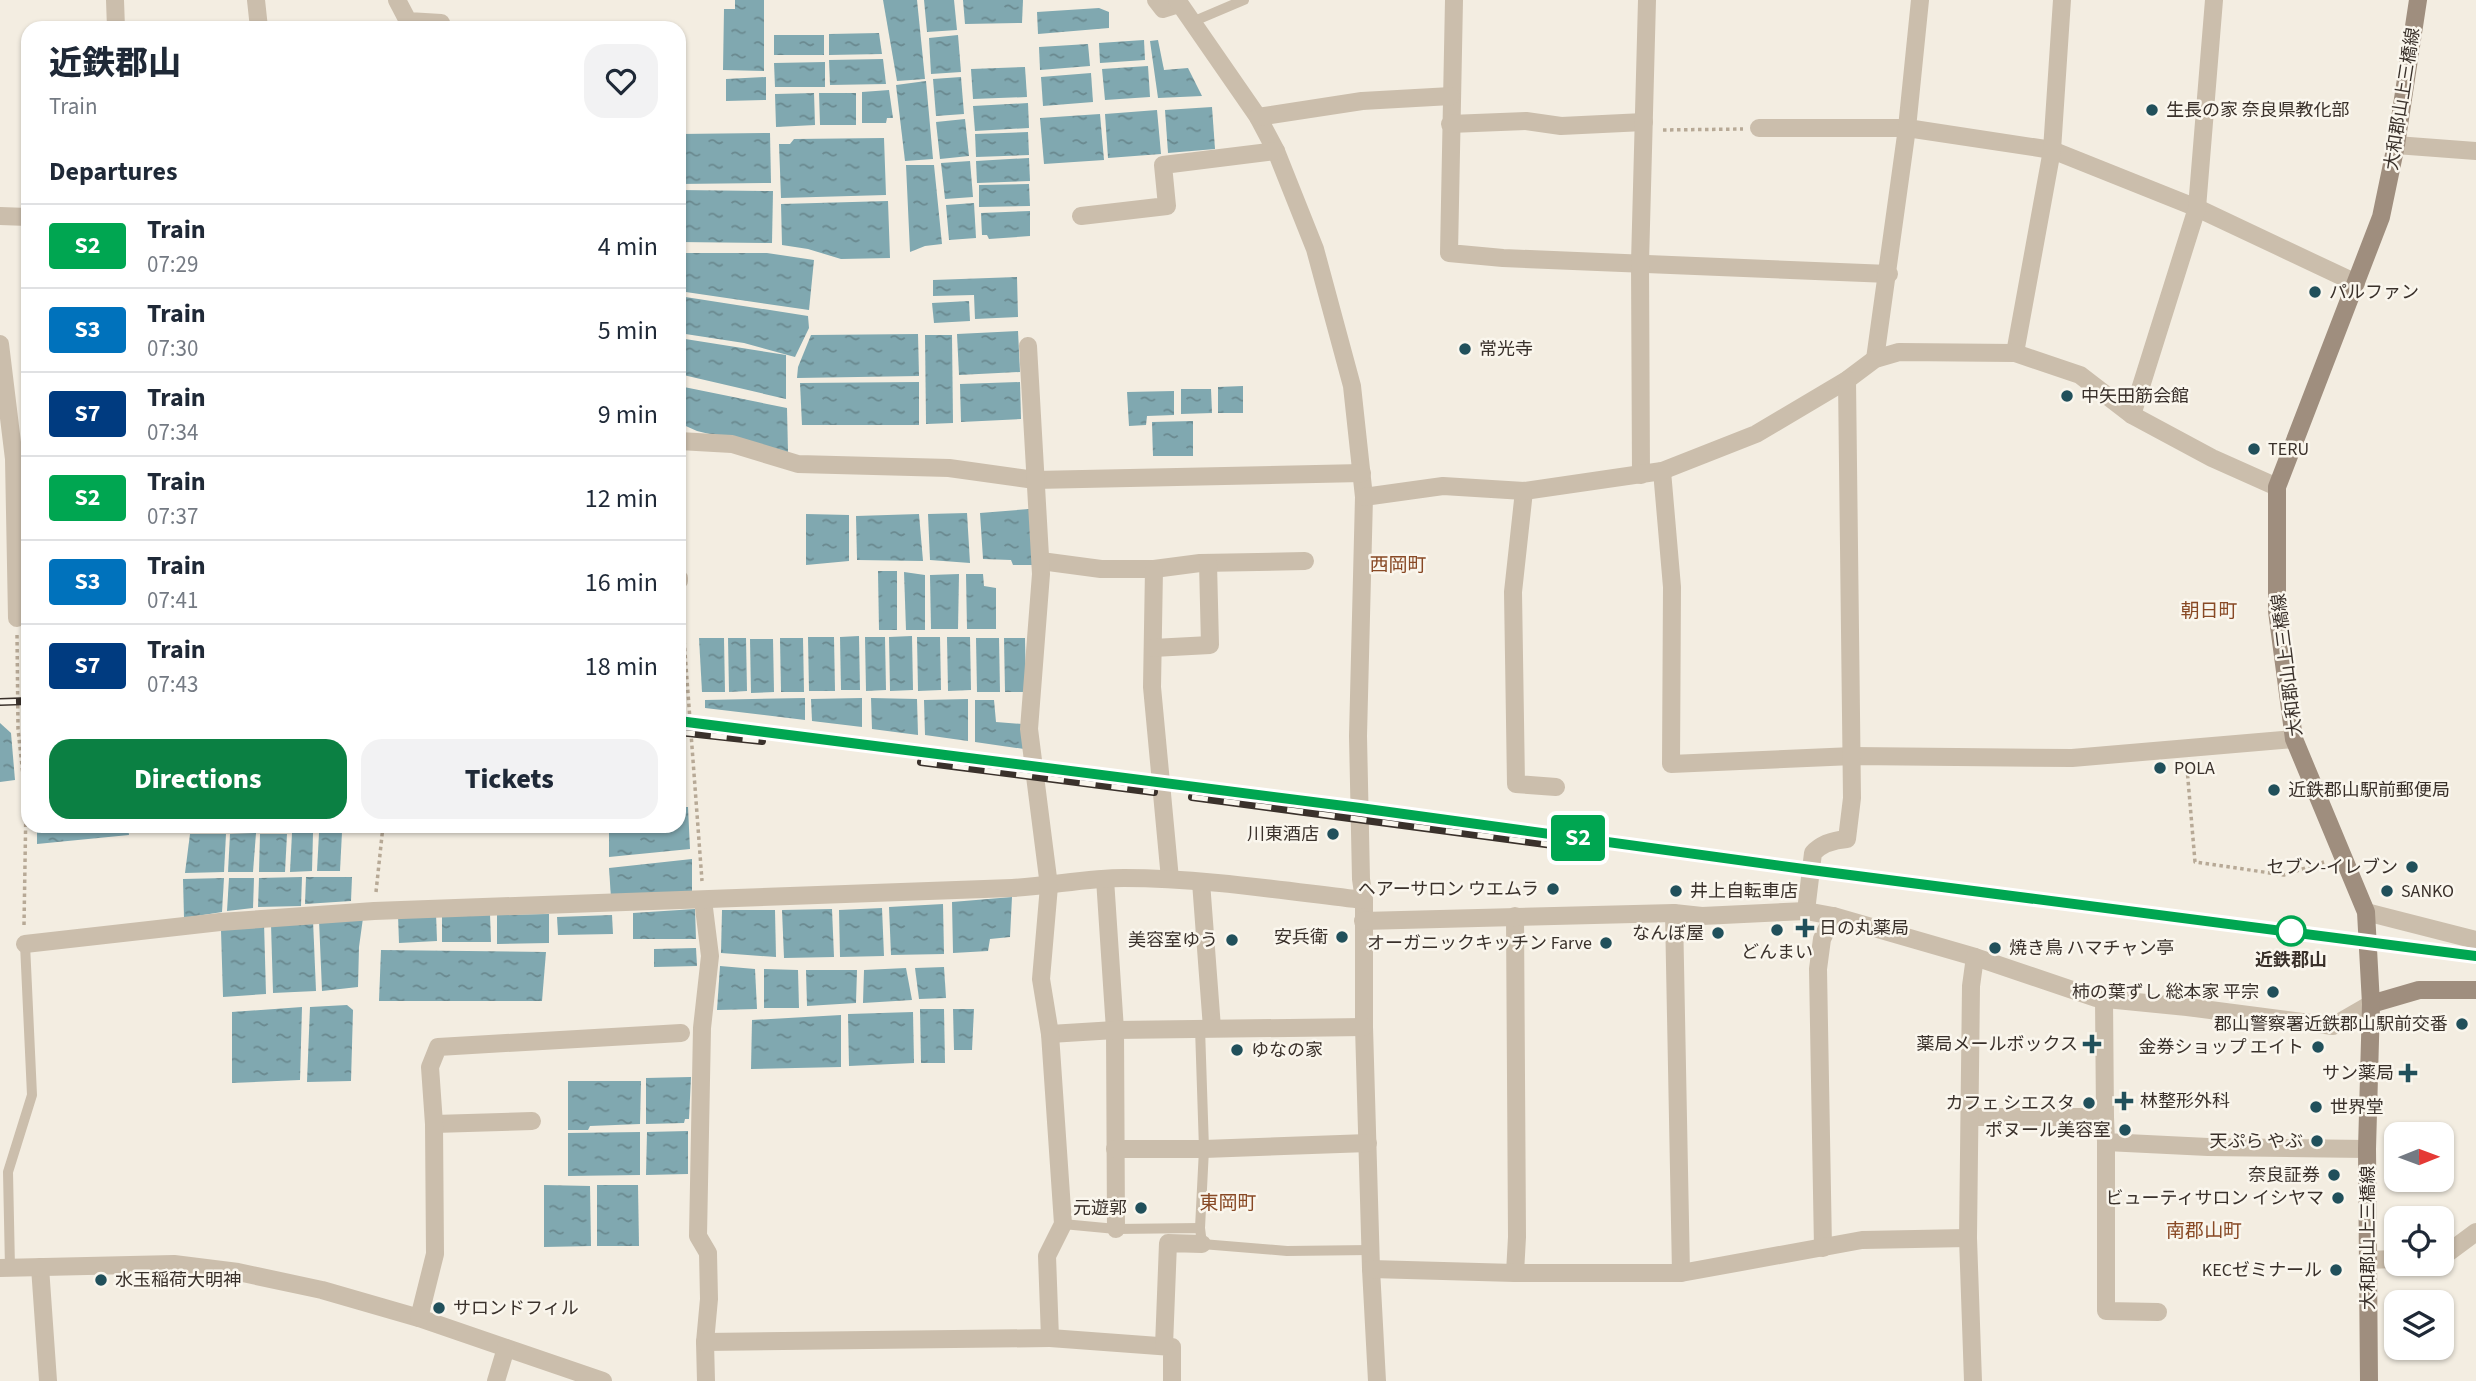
<!DOCTYPE html>
<meta charset="utf-8">
<style>
body{margin:0;font-family:"Source Sans 3","Noto Sans JP",sans-serif;background:#f2f2f3;color:#1f2937;height:100vh;display:flex;flex-direction:column;font-size:26px;white-space:nowrap}
*{box-sizing:border-box;margin:0}
p{font-size:23px;color:#747a83}
.icon{flex:none;width:38px;height:38px;fill:none;stroke:currentColor;stroke-width:2;stroke-linecap:round;stroke-linejoin:round}
.map{position:relative;flex:1;overflow:hidden}
.side{position:absolute;left:21px;top:21px;width:665px;height:812px;display:flex;flex-direction:column;background:#fff;border-radius:21px;box-shadow:0 2px 5px #0004}
.side>*{flex:none}
.badge{padding:0 14px;border-radius:5px;font-size:24px;line-height:46px}
.needle{width:46px;rotate:89deg}
.tools{position:absolute;left:2384px;top:1122px;display:grid;gap:14px}
.tools a{display:grid;place-items:center;width:70px;height:70px;border-radius:14px;background:#fff;box-shadow:0 2px 5px #0004;font-size:35px}
.map>.badge{position:absolute;translate:-50% -50%;box-shadow:0 0 0 4px #fff}
h2{padding:0 28px;font-size:26px;line-height:63px}
.round{display:grid;place-items:center;flex:none;width:74px;height:74px;border-radius:21px;background:#f2f2f3}
.head{display:flex;align-items:center;justify-content:space-between;height:119px;padding:0 28px}
h1{font-size:33px;font-weight:800;line-height:52px}
.primary-button{display:flex;gap:14px;margin-top:auto;padding:14px 28px}
.primary-button a{flex:1;height:80px;border-radius:21px;background:#0b8043;color:#fff;font-size:28px;font-weight:800;line-height:80px;text-align:center}
.primary-button a+a{background:#f2f2f3;color:#1f2937}
ul{padding:0;list-style:none}
li{display:flex;align-items:center;gap:21px;height:84px;padding:0 28px;border-top:2px solid #e0e1e3}
li div{flex:1}
li b{display:block;font-size:26px}
li em{font-style:normal}
li .badge{min-width:77px;font-weight:700;text-align:center}
.map>svg:first-child{display:block}
</style>
<div class="map">
<svg width="2476" height="1381" viewBox="0 0 2476 1381">
<defs>
<pattern id="water-ripples" width="26" height="14" patternUnits="userSpaceOnUse" patternTransform="scale(1.75)"><rect width="26" height="14" fill="#80a8b0"/><path d="M2 4q2-2 4 0t4 0M15 11q2-2 4 0t4 0" fill="none" stroke="#6a898f"/></pattern>
</defs>
<rect width="100%" height="100%" fill="#f3ede1"/>
<g fill="url(#water-ripples)">
<polygon points="735,0 764,0 764,71 723,70 724,9 735,9"/>
<polygon points="883,0 917,0 925,79 897,81"/>
<polygon points="924,0 954,0 957,30 927,32"/>
<polygon points="963,0 1023,0 1022,23 965,24"/>
<polygon points="1099,8 1109,12 1109,28 1038,34 1037,12"/>
<polygon points="879,33 882,54 829,55 829,34"/>
<rect x="774" y="35" width="50" height="20"/>
<polygon points="958,35 961,72 931,74 929,38"/>
<polygon points="1144,40 1145,60 1100,63 1099,43"/>
<polygon points="1158,40 1164,70 1188,68 1202,96 1158,98 1150,41"/>
<polygon points="1088,44 1090,66 1040,70 1039,47"/>
<polygon points="883,59 886,84 830,85 829,60"/>
<polygon points="825,62 825,87 775,87 774,63"/>
<polygon points="1148,66 1150,97 1105,100 1102,69"/>
<polygon points="1025,67 1027,97 973,99 971,69"/>
<polygon points="1091,73 1093,102 1043,106 1041,77"/>
<polygon points="766,77 766,100 726,101 726,79"/>
<polygon points="961,77 964,114 936,116 933,79"/>
<polygon points="926,81 933,159 905,161 896,85"/>
<polygon points="889,90 893,118 887,118 886,123 862,123 862,92"/>
<polygon points="814,93 815,125 776,127 775,94"/>
<polygon points="819,93 856,93 856,125 820,125"/>
<polygon points="1028,103 1029,128 975,131 973,106"/>
<polygon points="1212,107 1215,149 1168,153 1165,110"/>
<polygon points="1157,110 1161,154 1108,158 1105,114"/>
<polygon points="1100,114 1104,160 1044,164 1040,118"/>
<polygon points="965,119 969,156 940,159 936,122"/>
<polygon points="1028,132 1029,155 976,157 975,134"/>
<polygon points="770,133 771,183 679,184 679,134"/>
<polygon points="884,138 886,195 781,198 779,144 790,144 794,139"/>
<polygon points="1029,158 1030,181 977,183 976,161"/>
<polygon points="970,161 973,197 945,199 941,163"/>
<polygon points="906,165 934,165 942,244 925,246 910,252"/>
<polygon points="1029,184 1030,206 979,207 979,185"/>
<polygon points="679,190 773,191 772,243 679,242"/>
<polygon points="888,201 890,258 841,259 808,249 782,245 781,204"/>
<polygon points="974,203 976,238 949,240 946,205"/>
<polygon points="1030,211 1030,236 989,239 987,235 982,235 981,213"/>
<polygon points="679,253 767,253 814,260 809,310 679,291"/>
<polygon points="1017,277 1018,317 975,319 974,295 933,296 933,280"/>
<polygon points="679,296 808,316 809,328 795,357 744,343 679,333"/>
<polygon points="969,301 970,321 934,323 932,303"/>
<polygon points="1018,331 1020,372 959,375 957,334"/>
<polygon points="918,334 919,376 797,378 798,367 811,335"/>
<polygon points="925,335 952,335 953,423 926,424"/>
<polygon points="679,338 786,355 786,399 679,374"/>
<polygon points="919,382 919,425 802,425 800,383"/>
<polygon points="1020,382 1021,419 961,422 960,384"/>
<polygon points="679,386 787,408 788,453 697,431 679,423"/>
<polygon points="1243,386 1243,413 1218,413 1218,387"/>
<polygon points="1181,389 1211,389 1212,413 1181,414"/>
<polygon points="1174,391 1174,415 1147,416 1146,425 1129,426 1127,392"/>
<polygon points="1193,421 1193,456 1153,456 1152,422"/>
<polygon points="1029,509 1033,565 1013,565 1011,560 983,559 980,513"/>
<polygon points="967,513 970,563 930,560 928,514"/>
<polygon points="806,514 849,515 849,561 806,565"/>
<polygon points="919,514 923,561 857,560 856,516"/>
<polygon points="878,571 897,571 897,630 879,630"/>
<polygon points="904,572 925,575 925,630 906,630"/>
<polygon points="959,574 958,629 931,629 930,575"/>
<polygon points="966,574 983,574 984,586 996,588 996,629 967,629"/>
<polygon points="859,636 860,690 841,690 840,637"/>
<polygon points="912,636 913,690 890,691 889,637"/>
<polygon points="808,637 834,637 835,691 809,691"/>
<polygon points="865,637 885,637 886,690 866,691"/>
<polygon points="917,637 940,637 941,690 918,691"/>
<polygon points="947,637 970,637 971,690 948,691"/>
<polygon points="699,638 724,638 725,692 702,692"/>
<polygon points="728,638 746,638 747,691 729,692"/>
<polygon points="780,638 803,638 804,692 781,692"/>
<polygon points="976,638 999,638 1000,692 977,692"/>
<polygon points="1004,638 1025,638 1026,692 1005,692"/>
<polygon points="750,639 773,639 774,692 751,693"/>
<polygon points="805,698 805,720 705,708 705,700"/>
<polygon points="862,698 862,727 812,721 811,699"/>
<polygon points="871,698 917,699 918,735 872,729"/>
<polygon points="968,699 968,741 925,735 924,700"/>
<polygon points="975,700 994,700 996,722 1023,724 1024,749 975,742"/>
<polygon points="0,723 11,733 15,780 0,782"/>
<polygon points="679,807 688,807 690,849 609,857 609,826 679,826"/>
<polygon points="37,826 128,826 129,835 37,844"/>
<polygon points="342,832 340,871 317,871 319,833"/>
<polygon points="256,833 253,872 228,872 230,834"/>
<polygon points="292,833 313,833 312,871 290,872"/>
<polygon points="190,834 226,834 224,872 185,873"/>
<polygon points="260,834 287,834 285,872 259,872"/>
<polygon points="692,859 692,891 611,898 609,868"/>
<polygon points="302,877 301,906 258,907 259,878"/>
<polygon points="306,877 352,877 351,901 305,904"/>
<polygon points="224,878 222,912 184,918 183,879"/>
<polygon points="229,878 254,878 253,908 227,911"/>
<polygon points="1012,897 1010,937 990,939 988,951 953,953 952,902"/>
<polygon points="943,904 944,954 891,955 889,907"/>
<polygon points="882,908 884,956 840,957 839,910"/>
<polygon points="695,909 696,939 633,939 633,913"/>
<polygon points="832,909 834,957 784,958 782,910"/>
<polygon points="722,910 775,910 776,957 721,953"/>
<polygon points="436,913 437,941 399,943 398,915"/>
<polygon points="442,914 490,914 491,942 442,942"/>
<polygon points="549,914 549,943 497,944 497,915"/>
<polygon points="612,915 613,934 558,935 557,917"/>
<polygon points="363,918 359,947 358,987 322,991 319,920"/>
<polygon points="313,920 316,991 273,993 271,924"/>
<polygon points="264,923 266,994 223,997 221,930"/>
<polygon points="696,948 697,966 654,967 654,949"/>
<polygon points="381,950 546,952 542,1001 379,1001"/>
<polygon points="720,966 755,969 757,1009 717,1010"/>
<polygon points="944,967 946,998 919,999 915,968"/>
<polygon points="906,968 912,1000 863,1003 864,970"/>
<polygon points="764,969 798,970 799,1008 764,1008"/>
<polygon points="806,970 857,970 856,1003 807,1006"/>
<polygon points="347,1005 353,1010 351,1081 307,1082 310,1007"/>
<polygon points="302,1007 300,1080 232,1083 232,1012"/>
<polygon points="920,1009 944,1009 945,1063 921,1063"/>
<polygon points="953,1009 974,1009 972,1050 954,1050"/>
<polygon points="913,1012 914,1063 849,1066 848,1014"/>
<polygon points="841,1015 841,1067 751,1069 752,1020"/>
<polygon points="691,1077 689,1119 685,1119 684,1123 646,1124 646,1078"/>
<polygon points="568,1081 641,1081 640,1124 590,1126 588,1130 568,1130"/>
<polygon points="688,1131 688,1174 646,1175 647,1132"/>
<polygon points="640,1132 640,1175 568,1176 568,1133"/>
<polygon points="544,1185 590,1186 591,1246 544,1247"/>
<polygon points="597,1185 638,1185 639,1246 597,1246"/>
</g>
<g fill="none" stroke-linecap="round" stroke-linejoin="round">
<g stroke="#b7a996" stroke-width="3.5" stroke-dasharray="3.5 3.5" stroke-linecap="butt">
<polyline points="1663,130 1743,129"/>
<polyline points="681,599 702,881"/>
<polyline points="17,635 18,729 26,803 24,925"/>
<polyline points="2187,768 2195,862 2284,875 2324,862"/>
<polyline points="376,892 383,826"/>
</g>
<g stroke="#cbbeac" stroke-width="10">
<polyline points="1192,22 1244,0"/>
<polyline points="1200,1028 1204,1149 1200,1228"/>
<polyline points="1063,1224 1116,1229 1200,1228 1202,1244 1287,1251 1370,1250"/>
<polyline points="10,1268 8,1172 32,1095 25,944"/>
</g>
<g stroke="#cbbeac" stroke-width="18">
<polyline points="115,0 116,28"/>
<polyline points="256,0 259,28"/>
<polyline points="397,0 408,21 441,23 441,28"/>
<polyline points="1156,0 1163,9 1179,4"/>
<polyline points="1177,0 1258,117 1276,151 1315,249 1352,386 1364,497 1358,736 1361,879 1364,900 1364,1027 1371,1269 1377,1381"/>
<polyline points="1454,0 1449,253 1503,258 1889,274"/>
<polyline points="1258,117 1362,101 1451,96"/>
<polyline points="1450,124 1526,121 1561,126 1644,122"/>
<polyline points="1759,128 1907,128 2052,150 2197,208 2356,283"/>
<polyline points="2396,145 2476,151"/>
<polyline points="0,216 28,217"/>
<polyline points="1081,216 1167,206 1163,165 1276,151"/>
<polyline points="0,344 14,459 17,618"/>
<polyline points="2015,353 2052,150 2062,0"/>
<polyline points="1875,359 1907,128 1920,0"/>
<polyline points="2132,415 2197,208 2214,0"/>
<polyline points="679,441 732,444 798,464 949,468 1035,480 1362,473"/>
<polyline points="1662,471 1672,587 1671,764 1853,756 2072,758 2294,739"/>
<polyline points="1641,475 1640,263 1647,0"/>
<polyline points="1524,491 1513,592 1516,784 1556,787"/>
<polyline points="1364,497 1443,486 1524,491 1662,471 1756,434 1847,380 1875,359 1899,352 2015,353 2080,375 2132,415 2212,458 2277,487"/>
<polyline points="1041,561 1101,569 1154,569 1200,563 1305,561"/>
<polyline points="1154,569 1152,687 1170,879"/>
<polyline points="679,578 679,581"/>
<polyline points="1153,648 1210,645 1208,563"/>
<polyline points="1105,879 1115,1030 1116,1229"/>
<polyline points="1201,882 1212,1028"/>
<polyline points="703,900 710,956 702,1028 698,1236 708,1253 709,1299 705,1342 706,1381"/>
<path d="M1806 911 1813 853C1821 844 1835 840 1847 839L1852 798 1847 380"/>
<polyline points="2366,912 2476,940"/>
<polyline points="1674,913 1681,1273"/>
<polyline points="1515,916 1517,1237 1515,1273"/>
<polyline points="1363,921 1674,913 1702,916 1806,911 1833,916 1975,957 2096,998 2187,1007 2333,1026 2371,1004"/>
<path d="M25 944 220 922 374 911 1012 888C1050 886 1087 878 1124 878 1204 878 1285 891 1364 900"/>
<polyline points="2104,999 2105,1117"/>
<polyline points="1050,1034 1115,1030 1364,1027"/>
<polyline points="1970,1117 2105,1117 2106,1142 2208,1147 2367,1149"/>
<polyline points="434,1124 532,1121"/>
<polyline points="2106,1142 2106,1311 2158,1312"/>
<polyline points="1115,1149 1204,1149 1368,1143"/>
<polyline points="1823,1248 1818,969 1822,939 1833,916"/>
<polyline points="2441,1258 2476,1232"/>
<polyline points="2367,1260 2396,1259"/>
<polyline points="40,1267 48,1381"/>
<polyline points="0,1268 174,1264 238,1272 322,1290 419,1318 603,1381"/>
<polyline points="1371,1269 1515,1273 1681,1273 1862,1240 1968,1238"/>
<polyline points="419,1318 435,1254 434,1124 430,1067 438,1047 681,1033"/>
<polyline points="1050,1338 1172,1347 1172,1381"/>
<polyline points="705,1342 1050,1338 1047,1256 1063,1224 1050,1034 1041,979 1049,886 1029,729 1041,574 1028,346"/>
<polyline points="1164,1346 1168,1243 1202,1244"/>
<polyline points="496,1381 506,1348"/>
<polyline points="1973,1381 1968,1238 1971,986 1975,957"/>
</g>
<g stroke="#9f8e7e" stroke-width="18">
<polyline points="2371,1004 2419,990 2476,990"/>
<polyline points="2369,1381 2367,1149 2371,1004 2366,912 2294,739 2277,611 2277,487 2381,217 2396,145 2418,0"/>
</g>
<g stroke="#3a312b" stroke-width="8">
<g id="rail">
<polyline points="0,702 28,701"/>
<polyline points="679,721 1360,808 1811,870 2476,956"/>
<polyline points="679,732 762,741"/>
<polyline points="921,762 1154,792"/>
<polyline points="1192,797 1591,850"/>
</g>
</g>
<use href="#rail" stroke="#faf6ed" stroke-width="5" stroke-dasharray="16" stroke-linecap="butt"/>
</g>
<g fill="none" stroke-linecap="round" stroke-linejoin="round">
<g stroke="#fff" stroke-width="16">
<polyline id="line" points="679,721 1360,808 1811,870 2476,956"/>
</g>
<use href="#line" stroke="#00a651" stroke-width="10"/>
</g>
<g fill="#21505b" stroke="#faf6ed" stroke-width="2.5">
<circle cx="2152" cy="110" r="7"/>
<circle cx="2315" cy="292" r="7"/>
<circle cx="1465" cy="349" r="7"/>
<circle cx="2067" cy="396" r="7"/>
<circle cx="2254" cy="449" r="7"/>
<circle cx="2160" cy="768" r="7"/>
<circle cx="2274" cy="790" r="7"/>
<circle cx="1333" cy="834" r="7"/>
<circle cx="2412" cy="867" r="7"/>
<circle cx="1553" cy="889" r="7"/>
<circle cx="1676" cy="891" r="7"/>
<circle cx="2387" cy="891" r="7"/>
<path d="M1801.5 917.5h7v7h7v7h-7v7h-7v-7h-7v-7h7z"/>
<circle cx="1777" cy="930" r="7"/>
<circle cx="1718" cy="933" r="7"/>
<circle cx="1342" cy="937" r="7"/>
<circle cx="1232" cy="940" r="7"/>
<circle cx="1606" cy="943" r="7"/>
<circle cx="1995" cy="948" r="7"/>
<circle cx="2273" cy="992" r="7"/>
<circle cx="2462" cy="1024" r="7"/>
<path d="M2088.5 1033.5h7v7h7v7h-7v7h-7v-7h-7v-7h7z"/>
<circle cx="2318" cy="1047" r="7"/>
<circle cx="1237" cy="1050" r="7"/>
<path d="M2404.5 1062.5h7v7h7v7h-7v7h-7v-7h-7v-7h7z"/>
<path d="M2120.5 1090.5h7v7h7v7h-7v7h-7v-7h-7v-7h7z"/>
<circle cx="2089" cy="1103" r="7"/>
<circle cx="2316" cy="1107" r="7"/>
<circle cx="2125" cy="1130" r="7"/>
<circle cx="2317" cy="1141" r="7"/>
<circle cx="2334" cy="1175" r="7"/>
<circle cx="2338" cy="1198" r="7"/>
<circle cx="1141" cy="1208" r="7"/>
<circle cx="2336" cy="1270" r="7"/>
<circle cx="101" cy="1280" r="7"/>
<circle cx="439" cy="1308" r="7"/>
</g>
<circle fill="#fff" stroke="#00a651" stroke-width="3.5" cx="2291" cy="931" r="14"/>
<g text-anchor="middle" stroke-width="5" stroke-linejoin="round" paint-order="stroke">
<g font-size="18" fill="#3a312b" stroke="#faf6ed">
<text transform="translate(2402 99) rotate(-81)" y="6">大和郡山上三橋線</text>
<text transform="translate(2287 665) rotate(-97)" y="6">大和郡山上三橋線</text>
<text transform="translate(2368 1238) rotate(-90)" y="6">大和郡山上三橋線</text>
</g>
<g font-size="18" fill="#3a312b" stroke="#faf6ed" text-anchor="end">
<text x="2166" y="116" text-anchor="start">生長の家 奈良県教化部</text>
<text x="2329" y="298" text-anchor="start">パルファン</text>
<text x="1479" y="355" text-anchor="start">常光寺</text>
<text x="2081" y="402" text-anchor="start">中矢田筋会館</text>
<text x="2268" y="455" text-anchor="start">TERU</text>
<text x="2174" y="774" text-anchor="start">POLA</text>
<text x="2288" y="796" text-anchor="start">近鉄郡山駅前郵便局</text>
<text x="1319" y="840">川東酒店</text>
<text x="2398" y="873">セブン-イレブン</text>
<text x="1539" y="895">ヘアーサロン ウエムラ</text>
<text x="1690" y="897" text-anchor="start">井上自転車店</text>
<text x="2401" y="897" text-anchor="start">SANKO</text>
<text x="1819" y="934" text-anchor="start">日の丸薬局</text>
<text x="1704" y="939">なんぼ屋</text>
<text x="1328" y="943">安兵衛</text>
<text x="1218" y="946">美容室ゆう</text>
<text x="1592" y="949">オーガニックキッチン Farve</text>
<text x="2009" y="954" text-anchor="start">焼き鳥 ハマチャン亭</text>
<text x="1777" y="958" text-anchor="middle">どんまい</text>
<text x="2259" y="998">柿の葉ずし 総本家 平宗</text>
<text x="2448" y="1030">郡山警察署近鉄郡山駅前交番</text>
<text x="2078" y="1050">薬局メールボックス</text>
<text x="2304" y="1053">金券ショップ エイト</text>
<text x="1251" y="1056" text-anchor="start">ゆなの家</text>
<text x="2394" y="1079">サン薬局</text>
<text x="2140" y="1107" text-anchor="start">林整形外科</text>
<text x="2075" y="1109">カフェ シエスタ</text>
<text x="2330" y="1113" text-anchor="start">世界堂</text>
<text x="2111" y="1136">ポヌール美容室</text>
<text x="2303" y="1147">天ぷら やぶ</text>
<text x="2320" y="1181">奈良証券</text>
<text x="2324" y="1204">ビューティサロン イシヤマ</text>
<text x="1127" y="1214">元遊郭</text>
<text x="2322" y="1276">KECゼミナール</text>
<text x="115" y="1286" text-anchor="start">水玉稲荷大明神</text>
<text x="453" y="1314" text-anchor="start">サロンドフィル</text>
</g>
<g font-size="18" font-weight="bold" fill="#3a312b" stroke="#faf6ed">
<text x="2291" y="966">近鉄郡山</text>
</g>
<g font-size="19" fill="#884925" stroke="#faf6ed">
<text x="1398" y="571">西岡町</text>
<text x="2209" y="617">朝日町</text>
<text x="1228" y="1209">東岡町</text>
<text x="2204" y="1237">南郡山町</text>
</g>
</g>
</svg>
<div class="tools">
<a><svg class="needle" viewBox="-14 -14 28 28"><path d="M0-13l5 13h-10z" fill="#e53935"/><path d="M0 13l5-13h-10z" fill="#747a83"/></svg></a>
<a><svg class="icon" aria-label="locate" viewBox="0 0 24 24"><circle cx="12" cy="12" r="6"/><path d="M12 2v4M12 18v4M2 12h4M18 12h4"/></svg></a>
<a><svg class="icon" aria-label="layers" viewBox="0 0 24 24"><path d="M12 4l9 5-9 5-9-5zM3 14l9 5 9-5"/></svg></a>
</div>
<b class="badge" style="left:1578px;top:838px;background:#00a651;color:#fff">S2</b>
<section class="side">
<div class="head"><div><h1>近鉄郡山</h1><p>Train</p></div><a class="round"><svg class="icon" aria-label="heart" viewBox="0 0 24 24"><path d="M12 20l-8-8c-3-5 5-10 8-4 3-6 11-1 8 4z"/></svg></a></div>
<h2>Departures</h2>
<ul>
<li><span class="badge" style="background:#00a651;color:#fff">S2</span><div><b>Train</b><p>07:29</p></div><em>4 min</em></li>
<li><span class="badge" style="background:#0072bc;color:#fff">S3</span><div><b>Train</b><p>07:30</p></div><em>5 min</em></li>
<li><span class="badge" style="background:#003b80;color:#fff">S7</span><div><b>Train</b><p>07:34</p></div><em>9 min</em></li>
<li><span class="badge" style="background:#00a651;color:#fff">S2</span><div><b>Train</b><p>07:37</p></div><em>12 min</em></li>
<li><span class="badge" style="background:#0072bc;color:#fff">S3</span><div><b>Train</b><p>07:41</p></div><em>16 min</em></li>
<li><span class="badge" style="background:#003b80;color:#fff">S7</span><div><b>Train</b><p>07:43</p></div><em>18 min</em></li>
</ul>
<div class="primary-button"><a>Directions</a><a>Tickets</a></div>
</section>
</div>
